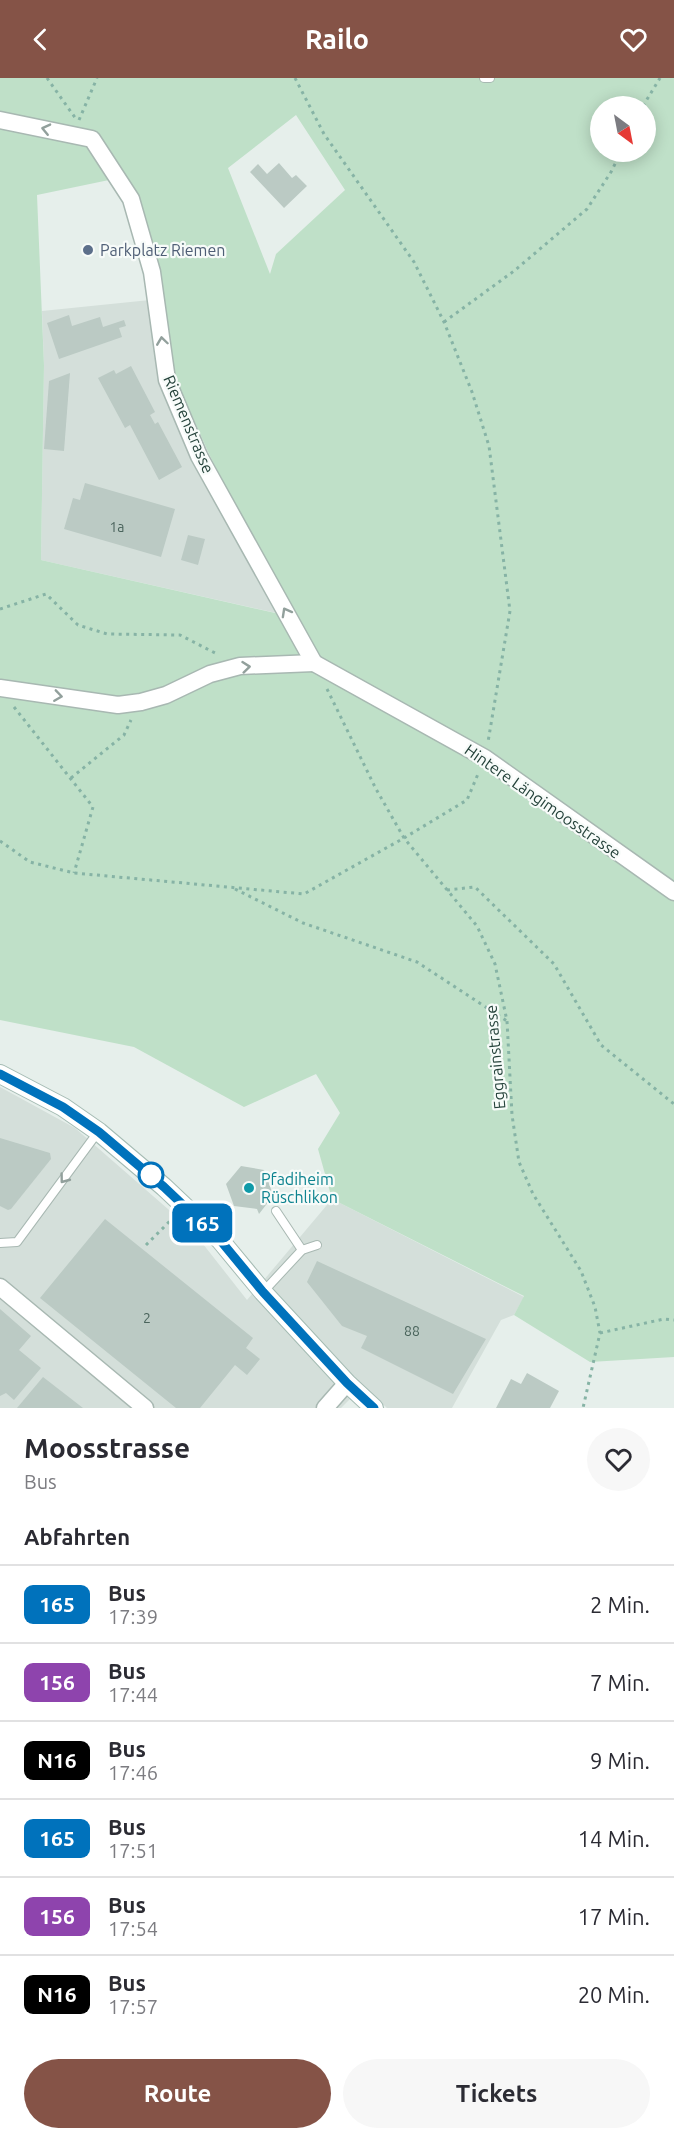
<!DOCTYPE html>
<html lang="de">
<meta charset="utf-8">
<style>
body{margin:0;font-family:Ubuntu,sans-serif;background:#f7f7f7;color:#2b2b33;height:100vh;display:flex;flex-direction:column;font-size:22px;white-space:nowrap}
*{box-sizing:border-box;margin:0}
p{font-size:20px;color:#7c7c81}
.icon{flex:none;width:33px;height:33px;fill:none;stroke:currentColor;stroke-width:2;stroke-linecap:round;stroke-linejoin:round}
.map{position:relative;height:1330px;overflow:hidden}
.drawer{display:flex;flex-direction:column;background:#fff;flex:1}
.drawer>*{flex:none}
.badge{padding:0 12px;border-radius:9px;font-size:21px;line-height:39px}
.needle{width:39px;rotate:148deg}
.fabs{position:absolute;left:590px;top:18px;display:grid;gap:12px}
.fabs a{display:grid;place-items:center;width:66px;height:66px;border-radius:50%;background:#fff;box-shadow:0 3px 15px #0003;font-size:30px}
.map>.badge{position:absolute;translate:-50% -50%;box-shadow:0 0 0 3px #fff}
h2{padding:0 24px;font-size:22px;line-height:54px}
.round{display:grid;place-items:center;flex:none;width:63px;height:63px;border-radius:32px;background:#f7f7f7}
.head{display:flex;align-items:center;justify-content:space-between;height:102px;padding:0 24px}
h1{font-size:28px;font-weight:700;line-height:45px}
.cta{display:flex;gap:12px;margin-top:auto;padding:12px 24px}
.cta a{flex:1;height:69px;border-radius:36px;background:#855347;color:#fff;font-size:24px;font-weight:700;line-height:69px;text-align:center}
.cta a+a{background:#f7f7f7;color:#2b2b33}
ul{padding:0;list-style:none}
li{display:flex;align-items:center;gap:18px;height:78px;padding:0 24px;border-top:2px solid #e1e1e2}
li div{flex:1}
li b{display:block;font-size:22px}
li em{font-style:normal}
li .badge{min-width:66px;font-weight:700;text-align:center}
header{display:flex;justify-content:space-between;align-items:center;height:78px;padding:0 24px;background:#855347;color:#fff;font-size:27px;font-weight:700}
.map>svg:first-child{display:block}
</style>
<header><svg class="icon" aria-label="back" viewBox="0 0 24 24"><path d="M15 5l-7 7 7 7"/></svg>Railo<svg class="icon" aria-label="heart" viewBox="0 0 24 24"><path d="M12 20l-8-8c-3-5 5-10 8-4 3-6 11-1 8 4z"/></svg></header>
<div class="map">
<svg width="674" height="1330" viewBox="0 0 674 1330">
<rect width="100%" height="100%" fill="#e6efeb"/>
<g fill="#d4dfda">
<polygon points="150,222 170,289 210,378 294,539 41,482 44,287 42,233"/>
<polygon points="0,1009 75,1050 192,1152 247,1222 332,1121 524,1219 514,1237 501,1242 452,1330 387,1330 363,1308 341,1330 0,1330"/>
</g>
<path fill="#bfe0c8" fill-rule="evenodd" d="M0 0H674V1279L590 1284 514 1237 524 1218 332 1121 318 1071 340 1035 316 996 244 1029 134 969 0 942ZM600 28H645V74H600ZM296 37 345 112 276 176 270 196 228 90ZM109 102 124 122 150 222 170 289 210 378 293 539 41 482 44 287 37 117Z"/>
<g fill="#bbcac4">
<polygon points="279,85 292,100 296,97 307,108 284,130 250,94 258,86 267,96"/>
<polygon points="69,237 72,248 100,239 103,249 124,242 126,248 119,250 122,259 59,281 47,245"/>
<polygon points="131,288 155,334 150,337 155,346 158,344 182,389 159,402 130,347 125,350 98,300 114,292 116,296"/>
<polygon points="70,295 64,373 44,371 49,303"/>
<polygon points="85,405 175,431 161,479 64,451 73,420 80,422"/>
<polygon points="188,457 205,461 198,487 181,482"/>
<polygon points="0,1060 50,1075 51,1081 11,1131 8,1132 0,1128"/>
<polygon points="241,1088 264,1092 272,1114 276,1114 259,1136 257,1131 234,1128 226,1106"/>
<polygon points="105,1141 253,1260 246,1270 260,1281 247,1297 235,1287 200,1330 176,1330 40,1220"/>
<polygon points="317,1183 486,1261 453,1316 361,1270 367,1258 342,1248 307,1204"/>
<polygon points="0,1231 31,1258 19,1272 41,1290 14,1322 6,1315 0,1318"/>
<polygon points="527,1295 559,1313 550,1330 496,1330 511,1301 521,1306"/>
<polygon points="43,1299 83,1330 17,1330"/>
</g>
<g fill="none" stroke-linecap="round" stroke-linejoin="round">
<g stroke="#a8b8b2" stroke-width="10">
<g id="service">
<polyline points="484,0 490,0"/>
<polyline points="276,1133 302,1172"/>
<polyline points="0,1165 17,1164 98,1054"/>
<polyline points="263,1214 302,1172 317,1167"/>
</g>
</g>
<g stroke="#a8b8b2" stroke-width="19">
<g id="minor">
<polyline points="0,42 92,61 131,121 152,194 167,302 199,378 314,585"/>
<polyline points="314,585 485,680 674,814"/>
<polyline points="0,610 118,627 141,624 166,617 210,596 240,588 314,585"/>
<polyline points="0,1209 145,1330"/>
<polyline points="325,1330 347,1305"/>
</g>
</g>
<g stroke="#a4bbb3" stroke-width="20">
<polyline id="secondary" points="0,996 63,1029 99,1054 164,1109 220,1162 263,1214 347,1305 374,1330"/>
</g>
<g stroke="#86b3a5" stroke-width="3" stroke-dasharray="3 4.5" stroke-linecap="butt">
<polyline points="47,0 76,41"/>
<polyline points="295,0 324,56 414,184 444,244 472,314 489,368 510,533 488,664"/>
<polyline points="643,28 660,0"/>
<polyline points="79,42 97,0"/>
<polyline points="444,244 514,193 587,131 611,94 621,74"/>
<polyline points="0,531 46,516 78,547 107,556 180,557 217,576"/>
<polyline points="327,611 376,711 404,760 477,848 495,886 507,943 512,1037 519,1084 533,1116 581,1193 595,1229 600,1255 583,1330"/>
<polyline points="14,629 93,729 74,795"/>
<polyline points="71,700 124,657 131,642"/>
<polyline points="0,763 30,784 74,795 304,816 404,760 467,722 478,696"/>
<polyline points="235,811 303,845 417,884 507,943"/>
<polyline points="447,812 475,809 554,886 601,967 674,1026"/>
<polyline points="146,1167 173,1140"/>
<polyline points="600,1255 664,1241 674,1242"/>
</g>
<use href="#service" stroke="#fff" stroke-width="8"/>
<use href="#minor" stroke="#fff" stroke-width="16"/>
<use href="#secondary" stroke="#fff" stroke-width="18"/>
</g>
<defs><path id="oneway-chevron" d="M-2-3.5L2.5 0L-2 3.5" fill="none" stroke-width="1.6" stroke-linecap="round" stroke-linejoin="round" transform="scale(1.5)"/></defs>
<g stroke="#92a09c">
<use href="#oneway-chevron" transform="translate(46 51) rotate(-167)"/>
<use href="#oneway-chevron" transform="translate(162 263) rotate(-98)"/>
<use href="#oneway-chevron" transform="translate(286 534) rotate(-119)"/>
<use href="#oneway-chevron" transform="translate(246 589) rotate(-6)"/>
<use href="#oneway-chevron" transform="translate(58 618) rotate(8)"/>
<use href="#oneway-chevron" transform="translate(64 1101) rotate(127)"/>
</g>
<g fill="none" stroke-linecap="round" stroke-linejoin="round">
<g stroke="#fff" stroke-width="14">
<polyline id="line" points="0,996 63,1029 99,1054 164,1109 220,1162 263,1214 347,1305 374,1330"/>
</g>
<use href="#line" stroke="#0072bc" stroke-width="9"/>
</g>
<circle fill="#5c6f8a" stroke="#f7fbf9" stroke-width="2" cx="88" cy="172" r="6"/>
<circle fill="#fff" stroke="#0072bc" stroke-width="3" cx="151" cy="1097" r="12"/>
<circle fill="#0f9aa8" stroke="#f7fbf9" stroke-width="2" cx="249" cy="1110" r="6"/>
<g text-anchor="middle" stroke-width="4.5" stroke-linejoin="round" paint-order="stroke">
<g font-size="14" fill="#4a645c">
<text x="117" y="454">1a</text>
<text x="147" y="1245">2</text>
<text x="412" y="1258">88</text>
</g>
<g font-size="16" fill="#4e5e75" stroke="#f7fbf9" text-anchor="start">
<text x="100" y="178">Parkplatz Riemen</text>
</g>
<g font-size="16" fill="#24423a" stroke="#f7fbf9">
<text transform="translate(189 346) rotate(67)" y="6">Riemenstrasse</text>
<text transform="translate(543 723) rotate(35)" y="6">Hintere Längimoosstrasse</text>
<text transform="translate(495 979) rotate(-95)" y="6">Eggrainstrasse</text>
</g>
<g font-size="16" fill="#0d838f" stroke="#f7fbf9" text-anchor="start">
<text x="261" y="1107">Pfadiheim<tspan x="261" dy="18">Rüschlikon</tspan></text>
</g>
</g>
</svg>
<div class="fabs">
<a><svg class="needle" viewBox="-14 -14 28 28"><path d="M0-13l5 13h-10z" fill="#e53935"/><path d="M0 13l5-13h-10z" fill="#7c7c81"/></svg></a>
</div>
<b class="badge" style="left:202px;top:1145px;background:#0072bc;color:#fff">165</b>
</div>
<section class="drawer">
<div class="head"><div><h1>Moosstrasse</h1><p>Bus</p></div><a class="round"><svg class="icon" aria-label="heart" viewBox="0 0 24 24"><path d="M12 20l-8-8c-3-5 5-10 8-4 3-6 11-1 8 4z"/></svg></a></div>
<h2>Abfahrten</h2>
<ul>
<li><span class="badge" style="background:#0072bc;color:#fff">165</span><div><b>Bus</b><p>17:39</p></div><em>2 Min.</em></li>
<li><span class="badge" style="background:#8e44ad;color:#fff">156</span><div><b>Bus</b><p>17:44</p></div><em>7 Min.</em></li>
<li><span class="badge" style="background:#000;color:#fff">N16</span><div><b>Bus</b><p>17:46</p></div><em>9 Min.</em></li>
<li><span class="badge" style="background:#0072bc;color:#fff">165</span><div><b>Bus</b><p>17:51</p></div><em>14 Min.</em></li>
<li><span class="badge" style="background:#8e44ad;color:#fff">156</span><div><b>Bus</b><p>17:54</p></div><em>17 Min.</em></li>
<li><span class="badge" style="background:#000;color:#fff">N16</span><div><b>Bus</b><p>17:57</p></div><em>20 Min.</em></li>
</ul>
<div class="cta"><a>Route</a><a>Tickets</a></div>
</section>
